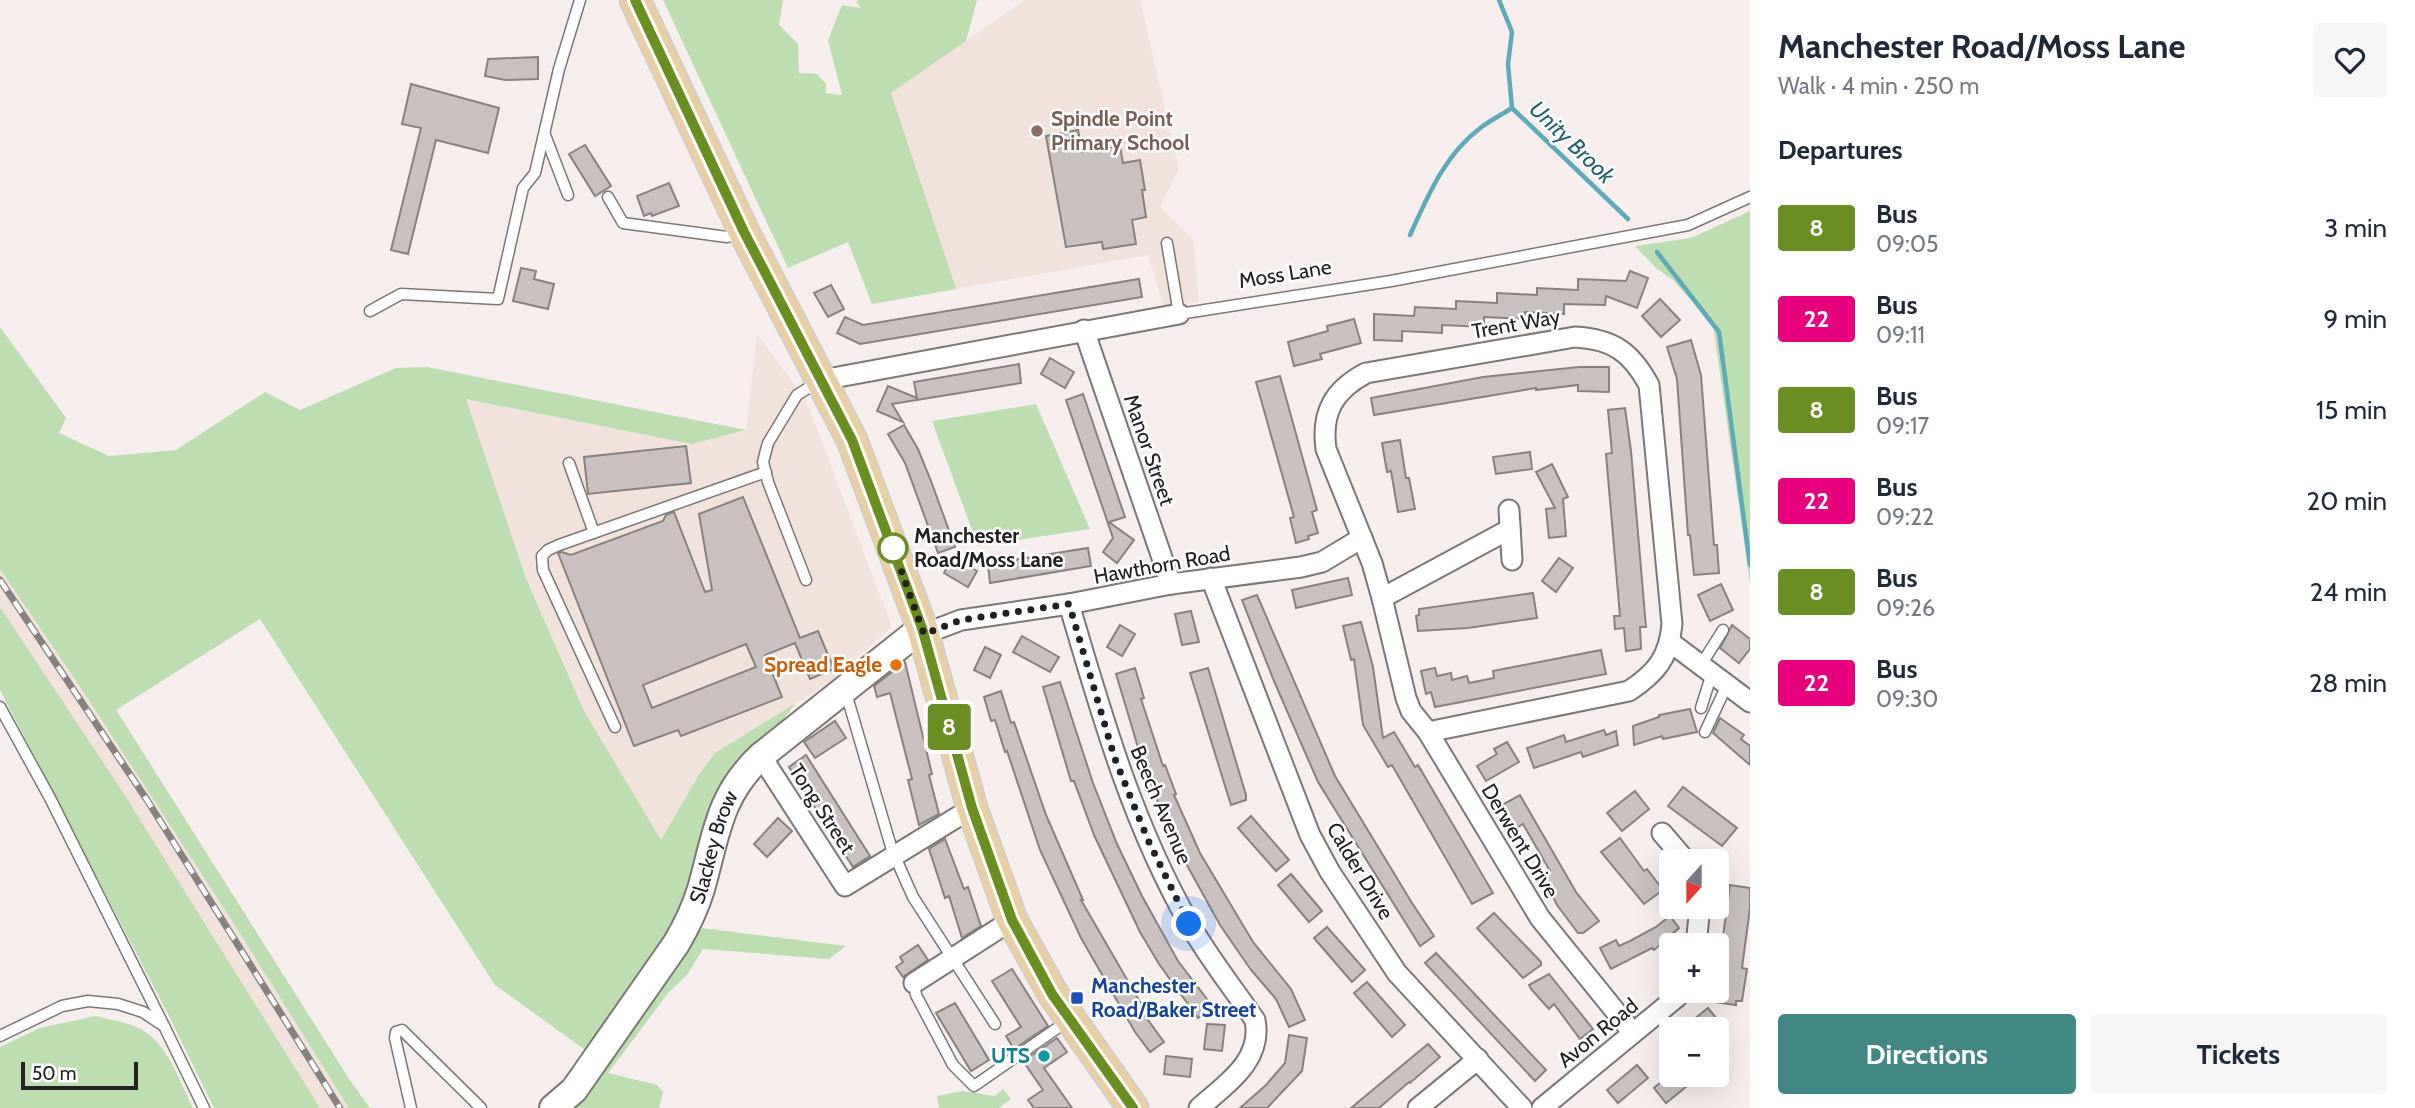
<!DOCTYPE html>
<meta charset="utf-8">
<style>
body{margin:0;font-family:Cabin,sans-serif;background:#f6f6f7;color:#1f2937;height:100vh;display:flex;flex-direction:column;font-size:26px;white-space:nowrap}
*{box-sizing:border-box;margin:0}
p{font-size:23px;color:#747a83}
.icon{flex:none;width:38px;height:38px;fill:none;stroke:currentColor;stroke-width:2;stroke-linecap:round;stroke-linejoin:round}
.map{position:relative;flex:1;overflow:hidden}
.drawer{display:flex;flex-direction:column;background:#fff;width:665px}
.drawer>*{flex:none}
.badge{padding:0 14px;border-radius:5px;font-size:24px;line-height:46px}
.needle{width:46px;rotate:201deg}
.controls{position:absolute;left:1659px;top:849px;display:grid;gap:14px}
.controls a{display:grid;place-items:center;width:70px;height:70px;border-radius:7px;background:#fff;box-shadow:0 7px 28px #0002;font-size:35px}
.scale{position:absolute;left:21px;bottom:18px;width:117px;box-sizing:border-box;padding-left:7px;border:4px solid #23201f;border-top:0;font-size:19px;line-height:24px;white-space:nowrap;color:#23201f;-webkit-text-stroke:5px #fff;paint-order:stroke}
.you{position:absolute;width:35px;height:35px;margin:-18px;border:5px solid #fff;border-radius:50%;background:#1a73e8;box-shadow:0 0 0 10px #1a73e833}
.map>.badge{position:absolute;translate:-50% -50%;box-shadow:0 0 0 4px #fff}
h2{padding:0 28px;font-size:26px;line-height:63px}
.round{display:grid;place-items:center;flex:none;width:74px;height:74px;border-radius:7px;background:#f6f6f7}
.overview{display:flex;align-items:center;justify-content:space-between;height:119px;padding:0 28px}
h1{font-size:33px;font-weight:800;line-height:52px}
.action{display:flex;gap:14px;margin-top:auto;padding:14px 28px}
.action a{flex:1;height:80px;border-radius:7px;background:#418885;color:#fff;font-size:28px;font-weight:800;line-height:80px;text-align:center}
.action a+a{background:#f6f6f7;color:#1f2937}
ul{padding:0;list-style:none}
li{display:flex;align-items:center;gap:21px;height:91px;padding:0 28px}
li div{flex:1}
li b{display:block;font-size:26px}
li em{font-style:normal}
li .badge{min-width:77px;font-weight:700;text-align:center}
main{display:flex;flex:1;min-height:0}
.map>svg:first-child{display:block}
</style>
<main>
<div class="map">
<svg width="1750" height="1108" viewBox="0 0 1750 1108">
<rect width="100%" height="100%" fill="#f6eeec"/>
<g fill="#f1e2dc">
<polygon points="1025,0 1140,0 1179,169 1160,207 1193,239 1199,301 1164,308 1148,255 956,289 891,93"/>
<polygon points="757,334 806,400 892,627 829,683 715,753 700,773 661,841 584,711 525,576 465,398 692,444 746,430"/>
<polygon points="0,536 116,709 351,1082 370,1108 278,1108 0,662"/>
</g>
<g fill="#bcdeb0">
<polygon points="663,0 783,0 779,25 798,44 799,73 817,74 826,84 826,93 842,95 828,40 842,5 861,8 856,2 858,0 977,0 966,41 891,93 956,289 872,304 848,242 788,268"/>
<polygon points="1750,211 1750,583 1713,325 1673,280 1656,268 1635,246 1691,238"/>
<polygon points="0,327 66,418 59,433 109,456 176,450 265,392 300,410 396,368 427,367 746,430 692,444 466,399 525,576 584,711 661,840 700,773 715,753 796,703 712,809 679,914 672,932 588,1052 495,985 260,619 116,710 351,1082 370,1108 349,1108 238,930 85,694 0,569"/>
<polygon points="1036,404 1090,529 978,546 932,421"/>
<polygon points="0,607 124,794 320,1108 214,1108 171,1020 0,690"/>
<polygon points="702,928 846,946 829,959 703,949 687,975 669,992 608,1073 657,1085 663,1092 659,1108 571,1108"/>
<path d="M95 1016C112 1020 133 1023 147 1033 170 1050 180 1083 193 1108H0V1047L40 1028Z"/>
<polygon points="1003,1089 1011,1099 999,1108 939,1108 937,1096 962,1091 995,1096"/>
</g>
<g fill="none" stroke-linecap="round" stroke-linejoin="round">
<g stroke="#5faab8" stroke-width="4.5">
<polyline points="1499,0 1512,32 1508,64 1512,108 1628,219"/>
<path d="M1410 235C1428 196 1444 156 1479 129 1489 121 1501 115 1512 108"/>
<polyline points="1657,252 1719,332 1750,565"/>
</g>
</g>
<g fill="#c8c1bf" stroke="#88817f" stroke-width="2" fill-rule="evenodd">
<polygon points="538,57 538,79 505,80 485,76 488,59"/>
<polygon points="411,84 499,108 488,153 436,140 408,254 391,250 421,128 402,124"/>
<polygon points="1078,130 1082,152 1120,146 1123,163 1140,160 1145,190 1142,190 1146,217 1132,220 1136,244 1103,249 1102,242 1066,247 1046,136"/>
<polygon points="585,145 611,186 595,196 569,154"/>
<polygon points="669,183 679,206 652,216 651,213 644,216 637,196"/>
<polygon points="521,268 536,271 534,279 554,284 548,309 513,301"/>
<polygon points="1630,271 1648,278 1637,308 1606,296 1605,305 1564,304 1564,314 1525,312 1524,319 1484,317 1484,327 1442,325 1442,333 1402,331 1402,341 1374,340 1374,314 1414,316 1415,307 1456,309 1456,301 1497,303 1497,293 1537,295 1537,288 1578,290 1578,279 1626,281"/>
<polygon points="1139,279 1142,297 860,344 837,333 845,317 863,325"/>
<polygon points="831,285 844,309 828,317 814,293"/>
<polygon points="1660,299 1680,320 1661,337 1642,316"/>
<polygon points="1354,319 1361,343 1320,354 1322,359 1294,366 1288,342 1328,331 1327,326"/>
<polygon points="1691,340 1701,375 1714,545 1717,545 1719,573 1694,575 1690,535 1688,535 1677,379 1667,347"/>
<polygon points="1050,358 1074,372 1065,388 1041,374"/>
<polygon points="1019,364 1021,383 892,404 903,422 877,411 888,386 917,398 914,382"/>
<polygon points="1579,367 1609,367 1609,392 1578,391 1578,385 1536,390 1536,388 1374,415 1371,398 1483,377"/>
<polygon points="1280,376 1317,510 1312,512 1318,533 1308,536 1309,539 1296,543 1290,518 1294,517 1256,382"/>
<polygon points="1083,394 1125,517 1109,522 1134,540 1117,563 1103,552 1113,538 1066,400"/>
<polygon points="1625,408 1631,451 1646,627 1640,627 1641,649 1626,651 1624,628 1615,629 1614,616 1620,616 1606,454 1612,453 1608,410"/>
<polygon points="904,425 918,449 931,481 955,547 938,553 905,463 888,434"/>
<polygon points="1400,440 1406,478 1409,478 1415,509 1398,512 1391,471 1387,472 1382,443"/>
<polygon points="686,446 691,483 588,494 584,457"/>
<polygon points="1530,452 1532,469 1496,474 1493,457"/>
<polygon points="1552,464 1568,497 1563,499 1566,536 1549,538 1546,509 1555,508 1536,472"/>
<path d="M743 497 800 638 818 631 834 669 810 679 795 643 765 655 782 697 681 736 678 730 634 746 558 553 562 552 571 555 663 521 666 515 674 512 705 592 712 590 699 514ZM746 644 756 667 652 708 643 685Z"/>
<polygon points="1088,548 1091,566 990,583 988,564"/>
<polygon points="953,557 977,571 968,587 944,573"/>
<polygon points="1559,558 1573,568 1556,592 1542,581"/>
<polygon points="1348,578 1352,595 1296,608 1292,590"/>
<polygon points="1721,584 1733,610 1710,621 1698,595"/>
<polygon points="1533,593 1537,618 1468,628 1418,631 1416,616 1419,615 1419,609"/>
<polygon points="1257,595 1335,776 1412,903 1434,936 1420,946 1318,782 1274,681 1242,600"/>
<polygon points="1191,611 1199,642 1182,645 1175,614"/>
<polygon points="1361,622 1373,667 1383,738 1394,732 1415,767 1418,765 1493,893 1472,904 1392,765 1388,767 1363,725 1354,659 1351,660 1343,626"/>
<polygon points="1120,625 1135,634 1122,656 1107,647"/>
<polygon points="1732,625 1750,639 1750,649 1739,663 1720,648"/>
<polygon points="1022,636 1059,657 1050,672 1013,652"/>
<polygon points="985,647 1001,655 990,678 974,670"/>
<polygon points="1601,650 1606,674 1435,707 1431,692 1426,694 1421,671 1435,668 1437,676 1451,673 1452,680 1467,676 1469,683 1494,678 1493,671"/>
<polygon points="905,662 932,774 929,775 939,814 919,825 908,780 912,779 890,693 877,697 874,686"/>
<polygon points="1135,668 1144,698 1141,699 1163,766 1165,765 1176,794 1174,795 1200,853 1253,942 1291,989 1305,1020 1289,1027 1276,999 1251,970 1220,925 1188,867 1159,805 1140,754 1116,674"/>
<polygon points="1208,668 1246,795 1246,800 1231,805 1190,673"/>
<polygon points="1060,682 1093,783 1117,844 1142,896 1178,961 1213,1007 1198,1018 1159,964 1140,932 1094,835 1074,781 1071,781 1043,687"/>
<polygon points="1001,691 1011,723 1014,722 1046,815 1083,900 1081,900 1147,1014 1145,1016 1164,1042 1150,1052 1135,1032 1081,938 1040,850 1007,751 1005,752 995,720 991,721 984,697"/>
<polygon points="1690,709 1697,732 1663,739 1662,736 1634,745 1633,726 1659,717 1659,715"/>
<polygon points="1720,718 1744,735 1741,739 1750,746 1750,765 1713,733"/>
<polygon points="835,721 846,738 815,758 804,742"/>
<polygon points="1604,730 1606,735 1616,731 1618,745 1583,757 1581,752 1534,768 1527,748 1564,735 1566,742"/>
<polygon points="1507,742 1519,762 1486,781 1477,766 1497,754 1494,749"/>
<polygon points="806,755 870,856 853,867 789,767"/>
<polygon points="1683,787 1737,828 1722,846 1668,806"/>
<polygon points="1635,791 1649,809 1622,831 1607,813"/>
<polygon points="1520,795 1576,892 1599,921 1583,933 1578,933 1557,905 1542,875 1550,871 1523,824 1513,830 1500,806"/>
<polygon points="1251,816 1289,860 1276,871 1238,828"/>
<polygon points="778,818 792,831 767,857 754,844"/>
<polygon points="1620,838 1644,871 1647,869 1663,890 1644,904 1601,852"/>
<polygon points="945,839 964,889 968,887 981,926 962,938 949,896 945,898 929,849"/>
<polygon points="1291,874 1322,911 1309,922 1278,885"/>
<polygon points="1730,885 1750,888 1750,908 1742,968 1747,969 1742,1001 1736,1001 1736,1005 1715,1002 1724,995 1717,994 1717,964 1719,965"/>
<polygon points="1494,913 1541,962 1541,965 1523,978 1477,928"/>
<polygon points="1670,916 1679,928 1654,950 1652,948 1611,969 1600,948 1616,940 1619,946 1630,941 1656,927"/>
<polygon points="1327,927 1365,970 1352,982 1314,938"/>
<polygon points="918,945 928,960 903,977 896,967 903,962 900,957"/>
<polygon points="1436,953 1546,1070 1535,1081 1425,963"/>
<polygon points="1012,969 1048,1026 1014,1049 1006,1036 1021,1027 992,981"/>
<polygon points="1549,974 1593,1029 1580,1039 1554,1004 1549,1009 1531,989 1529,985"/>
<polygon points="1367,982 1405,1025 1392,1037 1354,993"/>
<polygon points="955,1003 989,1060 971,1071 936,1013"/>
<polygon points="1708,1008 1725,1029 1682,1029 1698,1016"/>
<polygon points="1207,1024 1225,1025 1222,1051 1204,1049"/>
<polygon points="1289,1035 1307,1038 1302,1071 1267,1108 1240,1108 1266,1085 1285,1063"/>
<polygon points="1057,1038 1067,1052 1044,1068 1072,1108 1034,1108 1028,1100 1043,1090 1023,1061"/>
<polygon points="1428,1044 1440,1057 1410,1083 1409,1082 1379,1108 1351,1108"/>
<polygon points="1166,1056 1192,1059 1190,1077 1164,1074"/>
<polygon points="1637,1065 1648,1078 1618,1103 1607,1090"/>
<polygon points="1671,1074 1702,1074 1666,1103 1654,1088"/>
</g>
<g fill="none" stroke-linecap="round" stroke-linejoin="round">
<g stroke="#7d7774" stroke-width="13">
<g id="lane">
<polyline points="545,135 568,195"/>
<polyline points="608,197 623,223 727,237 741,233"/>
<polyline points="1167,243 1179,314 1391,281 1688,225 1750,197"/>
<polyline points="370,311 401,294 498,299 523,188 535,173 559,69 580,0"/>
<polyline points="569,463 594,533"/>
<polyline points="806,580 768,482 763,462 768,443 797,395 818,382"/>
<polyline points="1701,665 1723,630"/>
<polyline points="846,693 892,850 913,897 995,1024"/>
<polyline points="0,707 50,798 164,1026"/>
<polyline points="1701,708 1712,673"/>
<polyline points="615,727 543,570 542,556 548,550 559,545 766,472"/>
<polyline points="1705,732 1727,685"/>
<polyline points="914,983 916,995 953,1065 974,1086 1069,1020"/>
<polyline points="0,1036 62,1006 88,1001 118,1004 143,1012 164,1026 204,1108"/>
<polyline points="411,1108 395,1038 396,1032 402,1030 481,1108"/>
</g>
</g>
<g stroke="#7d7774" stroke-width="23">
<g id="street">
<polyline points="1084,330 1171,584"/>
<polyline points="822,380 1179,314"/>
<polyline points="1509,510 1512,560"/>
<polyline points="1211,578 1310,835 1330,872 1397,973 1522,1108"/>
<polyline points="1382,598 1510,529"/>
<path d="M1069 604C1101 713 1132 823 1189 923 1208 957 1233 988 1255 1020 1263 1061 1226 1084 1199 1108"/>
<polyline points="924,634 961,620 1069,604 1171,584 1301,567 1322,562 1362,538"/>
<polyline points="1670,642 1750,702"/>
<path d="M1428 732 1629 691C1656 673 1669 658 1672 624L1649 385C1631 352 1613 339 1575 337L1366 373C1334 390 1321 412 1326 449L1372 563 1382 598 1406 698 1411 711 1428 732 1540 918 1633 1033"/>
<polyline points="761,756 845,886 972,808"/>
<polyline points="1662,833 1686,861"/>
<polyline points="1696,945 1700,906"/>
<polyline points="914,983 1012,920"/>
<polyline points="1418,1108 1478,1059"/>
<polyline points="1542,1108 1677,997 1681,990"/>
</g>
</g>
<g stroke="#7d7774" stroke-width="30">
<g id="secondary">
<path id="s1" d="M553 1108 574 1090 676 944C686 927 695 909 701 889 716 837 718 796 761 756L922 628"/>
</g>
</g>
<g stroke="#cfcece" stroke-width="33">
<polyline id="primary" points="635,0 744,232 852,440 922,628 972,808 1012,920 1053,994 1133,1108"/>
</g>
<use href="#lane" stroke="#fff" stroke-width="10"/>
<use href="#street" stroke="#fff" stroke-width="19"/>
<use href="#secondary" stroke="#fff" stroke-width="26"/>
<use href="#primary" stroke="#e8cfa6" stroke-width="30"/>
<g stroke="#878280" stroke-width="7">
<polyline id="rail" points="0,580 147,800 340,1108"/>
</g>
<use href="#rail" stroke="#fff" stroke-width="4.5" stroke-dasharray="13" stroke-linecap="butt"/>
</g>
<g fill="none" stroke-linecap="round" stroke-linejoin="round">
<g stroke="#fff" stroke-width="16">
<polyline id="line" points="635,0 744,232 852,440 922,628 972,808 1012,920 1052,994 1133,1108"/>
</g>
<use href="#line" stroke="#6b8e23" stroke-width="10"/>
<polyline stroke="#23201f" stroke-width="7" stroke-dasharray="0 12.6" points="893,548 924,634 961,620 1069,604 1115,759 1148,840 1189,924"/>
</g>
<circle fill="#8d6e63" stroke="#fff" stroke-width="2.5" cx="1037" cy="131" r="7"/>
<circle fill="#fff" stroke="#6b8e23" stroke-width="3.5" cx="893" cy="548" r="14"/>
<circle fill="#e8710a" stroke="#fff" stroke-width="2.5" cx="896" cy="665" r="7"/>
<rect fill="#1a4fb4" stroke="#fff" stroke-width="2.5" x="1070" y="991" width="14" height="14" rx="3.5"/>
<circle fill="#0f9aa8" stroke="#fff" stroke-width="2.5" cx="1044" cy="1056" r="7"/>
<g text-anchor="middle" stroke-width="5" stroke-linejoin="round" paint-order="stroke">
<g font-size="21" font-weight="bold" fill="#785e54" stroke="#fff" text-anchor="start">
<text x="1051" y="126">Spindle Point<tspan x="1051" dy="24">Primary School</tspan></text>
</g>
<g font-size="21" fill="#23201f" stroke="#fff">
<text transform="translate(1285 274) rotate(-9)" y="7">Moss Lane</text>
<text transform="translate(1516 324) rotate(-10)" y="7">Trent Way</text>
<text transform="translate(1149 450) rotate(71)" y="7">Manor Street</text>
<text transform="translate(1162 565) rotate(-10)" y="7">Hawthorn Road</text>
<text transform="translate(1161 805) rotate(67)" y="7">Beech Avenue</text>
<text transform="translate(822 809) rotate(57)" y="7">Tong Street</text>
<text transform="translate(1520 841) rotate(59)" y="7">Derwent Drive</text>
<text dy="7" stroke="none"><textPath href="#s1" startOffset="310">Slackey Brow</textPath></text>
<text transform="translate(1360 871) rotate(59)" y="7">Calder Drive</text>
<text transform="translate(1598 1033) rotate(-39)" y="7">Avon Road</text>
</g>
<g font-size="21" font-weight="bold" fill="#23201f" stroke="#fff" text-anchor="start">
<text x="914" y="543">Manchester<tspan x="914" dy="24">Road/Moss Lane</tspan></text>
</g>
<g font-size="21" font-weight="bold" fill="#c56008" stroke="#fff" text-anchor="end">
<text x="882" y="672">Spread Eagle</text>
</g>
<g font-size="21" font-weight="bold" fill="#164399" stroke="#fff" text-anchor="start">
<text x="1091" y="993">Manchester<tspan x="1091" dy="24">Road/Baker Street</tspan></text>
</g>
<g font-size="21" font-weight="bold" fill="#0d838f" stroke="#fff" text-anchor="end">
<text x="1030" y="1063">UTS</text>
</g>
<g font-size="23" font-style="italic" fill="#23616c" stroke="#fff">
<text transform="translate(1572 142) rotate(44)" y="8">Unity Brook</text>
</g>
</g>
</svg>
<div class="controls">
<a><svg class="needle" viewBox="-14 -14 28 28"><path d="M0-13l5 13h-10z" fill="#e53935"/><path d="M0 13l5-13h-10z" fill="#747a83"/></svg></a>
<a>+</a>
<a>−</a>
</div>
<div class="scale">50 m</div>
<div class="you" style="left:1189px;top:924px"></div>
<b class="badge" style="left:949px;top:727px;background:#6b8e23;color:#fff">8</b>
</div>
<section class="drawer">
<div class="overview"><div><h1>Manchester Road/Moss Lane</h1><p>Walk · 4 min · 250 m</p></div><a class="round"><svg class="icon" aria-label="heart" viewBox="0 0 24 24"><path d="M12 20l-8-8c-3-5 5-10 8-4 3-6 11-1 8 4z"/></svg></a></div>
<h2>Departures</h2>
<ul>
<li><span class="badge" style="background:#6b8e23;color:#fff">8</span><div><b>Bus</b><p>09:05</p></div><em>3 min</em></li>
<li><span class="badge" style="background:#e6007e;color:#fff">22</span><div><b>Bus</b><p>09:11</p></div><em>9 min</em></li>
<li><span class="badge" style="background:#6b8e23;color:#fff">8</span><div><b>Bus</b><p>09:17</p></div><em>15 min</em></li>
<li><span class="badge" style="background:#e6007e;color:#fff">22</span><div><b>Bus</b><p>09:22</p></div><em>20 min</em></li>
<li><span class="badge" style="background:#6b8e23;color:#fff">8</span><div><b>Bus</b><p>09:26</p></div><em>24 min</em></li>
<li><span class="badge" style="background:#e6007e;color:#fff">22</span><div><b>Bus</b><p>09:30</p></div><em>28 min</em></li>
</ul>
<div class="action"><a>Directions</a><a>Tickets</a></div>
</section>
</main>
